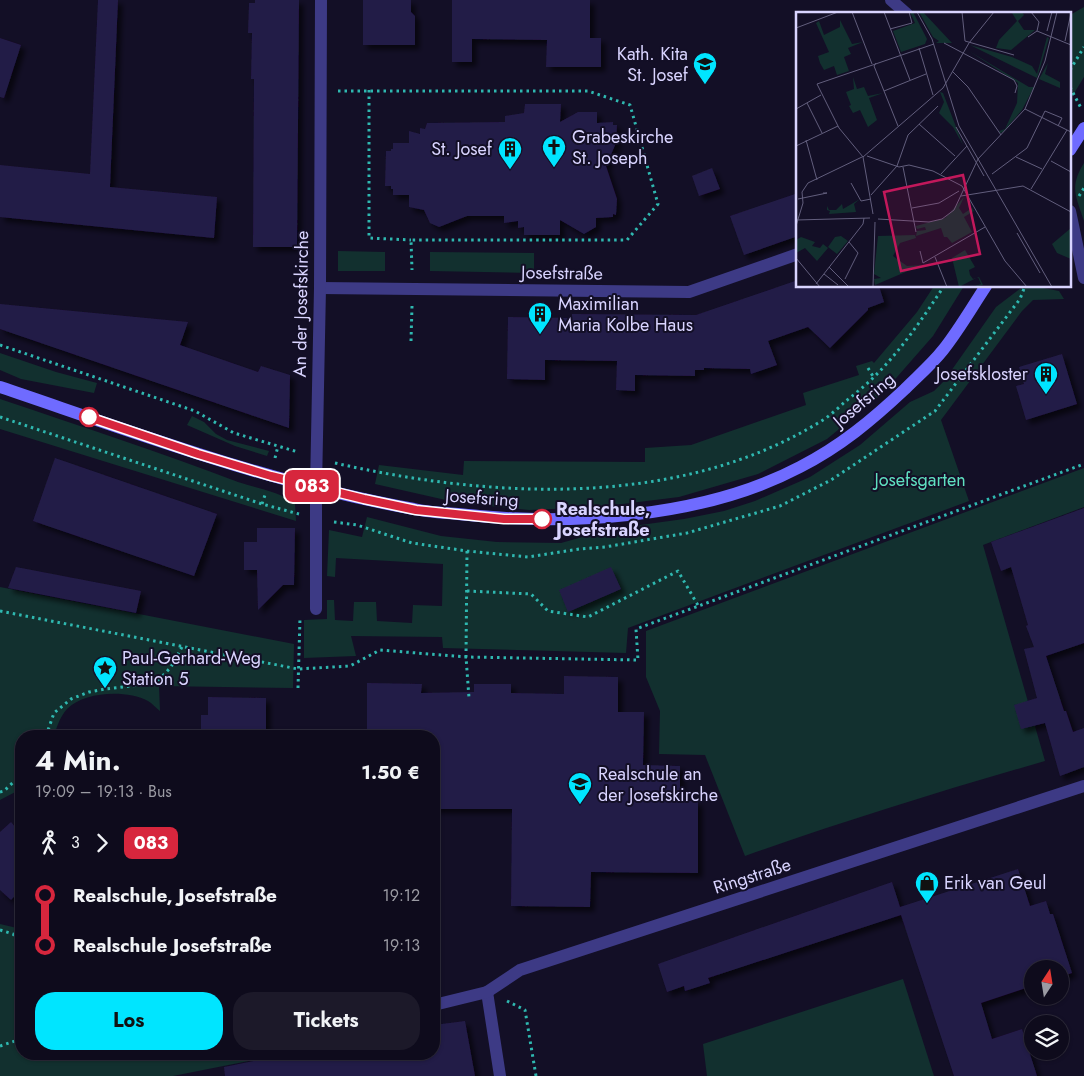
<!DOCTYPE html>
<html lang="de">
<meta charset="utf-8">
<style>
body{margin:0;font-family:Jost,sans-serif;background:#1c1929;color:#f1f3f6;height:100vh;display:flex;flex-direction:column;font-size:19px;white-space:nowrap}
*{box-sizing:border-box;margin:0}
p{font-size:16px;color:#9b9ba3}
.icon{flex:none;width:28px;height:28px;fill:none;stroke:currentColor;stroke-width:2;stroke-linecap:round;stroke-linejoin:round}
.map{position:relative;flex:1;overflow:hidden}
.drawer{position:absolute;left:15px;top:730px;width:425px;height:330px;display:flex;flex-direction:column;background:#0e0b1c;border-radius:20px;box-shadow:0 1px 4px #0004,0 0 0 1px #2e2b3b}
.drawer>*{flex:none}
.badge{padding:0 10px;border-radius:8px;font-size:18px;line-height:32px}
.needle{width:32px;rotate:12deg}
.controls{position:absolute;left:1024px;top:960px;display:grid;gap:10px}
.controls a{display:grid;place-items:center;width:45px;height:45px;border-radius:50%;background:#0e0b1c;box-shadow:0 1px 4px #0004,0 0 0 1px #2e2b3b;font-size:25px}
.map>.badge{position:absolute;translate:-50% -50%;box-shadow:0 0 0 2px #fff}
.legs{display:flex;align-items:center;gap:8px;height:55px;padding:0 20px;font-size:16px}
.legs p{margin-inline-start:auto}
.summary{display:flex;align-items:center;justify-content:space-between;height:85px;padding:0 20px}
h1{font-size:28px;font-weight:700;line-height:38px}
.cta{display:flex;gap:10px;margin-top:auto;padding:10px 20px}
.cta a{flex:1;height:58px;border-radius:20px;background:#00e5ff;color:#111;font-size:20px;font-weight:700;line-height:58px;text-align:center}
.cta a+a{background:#1c1929;color:#f1f3f6}
ul{padding:0 20px;list-style:none}
li{display:flex;align-items:center;gap:18px;height:50px;font-size:19px}
li i{display:grid;place-items:center;width:8px;height:100%;margin:0 6px;background:currentColor}
li i::after{content:'';width:12px;height:12px;margin:-6px;border:4px solid;border-radius:50%;background:#0e0b1c}
li p{margin-inline-start:auto}
li:first-child i{background:linear-gradient(#0000 50%,currentColor 0)}
li:last-child i{background:linear-gradient(currentColor 50%,#0000 0)}
.map>svg:first-child{display:block}
</style>
<div class="map">
<svg width="1084" height="1076" viewBox="0 0 1084 1076">
<defs>
<filter id="shadow"><feDropShadow dx="4.5" dy="4.5" stdDeviation="2.5" flood-color="#0009"/></filter>
</defs>
<rect width="100%" height="100%" fill="#130f26"/>
<g fill="#12302f">
<polygon points="1084,7 1084,77 1070,100 1070,15"/>
<path d="M1084 163V221C1076 196 1069 187 1084 163Z"/>
<polygon points="338,251 385,252 385,271 338,271"/>
<polygon points="430,252 534,253 534,273 430,271"/>
<polygon points="934,286 964,286 933,336 883,393 827,439 758,474 679,497 598,507 529,510 459,503 375,484 379,465 463,475 464,461 645,462 645,448 691,445 806,405 803,393 859,375 856,366 872,361 874,363 917,312"/>
<polygon points="1033,286 1059,291 1064,299 1033,300 1022,311 941,420 969,501 628,628 626,653 443,648 442,637 351,636 356,656 304,658 304,620 327,619 327,600 334,600 335,620 353,621 354,602 376,602 377,621 412,623 413,605 442,606 443,564 336,558 335,577 327,576 329,530 362,537 367,517 441,536 497,542 561,543 611,529 684,519 724,511 755,501 810,477 860,445 910,402 934,391 944,381 996,307 1021,288"/>
<polygon points="0,353 56,372 97,383 94,393 21,379 0,370"/>
<path d="M0 399C80 426 160 452 238 482 258 489 279 491 295 504L296 521 0 429Z"/>
<polygon points="192,416 204,422 216,434 227,440 269,451 267,456 235,446 187,425"/>
<path d="M1084 468V507L983 545 1045 761C944 790 844 821 745 856L705 755 659 754 660 711 646 677V631Z"/>
<path d="M0 587 294 644 293 688 159 686 160 711C156 708 152 703 148 701 127 690 85 691 67 709 60 717 57 726 54 736H21V789L0 800Z"/>
<polygon points="0,924 17,928 21,932 21,1054 284,1054 173,1076 0,1076"/>
<polygon points="903,979 934,1076 707,1076 703,1044"/>
</g>
<g fill="#241b47" filter="url(#shadow)">
<polygon points="98,0 118,0 110,187 217,197 214,238 0,217 0,165 90,174"/>
<polygon points="255,0 299,0 297,247 253,247 254,79 251,79 252,33 248,33 249,3 255,3"/>
<polygon points="363,0 411,0 411,12 415,16 415,45 363,45"/>
<polygon points="452,0 590,0 590,38 601,38 601,67 546,67 547,40 472,39 472,62 452,62"/>
<polygon points="0,38 21,45 4,98 0,97"/>
<polygon points="525,104 561,104 560,122 578,112 597,112 597,123 613,122 613,125 617,125 616,143 606,166 617,199 616,215 613,214 613,217 596,218 596,227 584,234 560,220 560,235 524,235 524,227 518,228 518,221 504,223 504,216 467,216 439,227 430,223 424,210 409,207 409,195 393,195 393,189 391,189 391,186 385,186 386,151 391,151 391,149 393,149 393,143 409,143 409,131 420,134 420,128 425,129 427,123 505,122 505,116 524,113"/>
<polygon points="712,168 720,189 699,196 692,176"/>
<polygon points="798,193 798,236 744,255 730,216"/>
<polygon points="798,280 798,286 879,286 884,302 868,308 868,310 830,348 808,327 768,341 777,365 751,374 750,369 704,368 704,370 695,370 695,376 635,375 635,391 616,390 617,361 545,360 545,380 507,379 508,317 572,318 572,314 696,315"/>
<polygon points="0,304 188,322 180,345 258,372 261,366 290,375 289,428 0,329"/>
<polygon points="1062,354 1077,404 1026,420 1016,386 1024,384 1019,367"/>
<polygon points="55,458 217,514 194,576 33,521"/>
<polygon points="1084,508 1084,643 1046,656 1064,711 1066,711 1073,732 1084,728 1084,767 1060,776 1045,723 1021,729 1014,705 1037,698 1024,649 1034,647 1026,626 1028,625 1011,567 1001,571 991,542"/>
<polygon points="257,528 295,528 294,585 283,585 258,610 257,570 244,570 244,542 257,542"/>
<polygon points="16,567 141,591 136,613 8,588"/>
<polygon points="611,567 621,589 568,612 559,590"/>
<polygon points="564,676 618,677 618,712 644,712 643,765 680,766 680,801 698,801 698,873 591,872 590,907 511,906 512,809 434,809 434,736 367,736 367,683 422,684 421,693 474,692 474,684 511,684 511,693 564,694"/>
<polygon points="208,697 266,698 266,736 201,736 201,715 208,715"/>
<polygon points="11,822 21,834 21,889 11,900 0,890 0,832"/>
<polygon points="1018,869 1030,906 1046,901 1050,914 1053,914 1072,973 1060,977 1060,969 1032,969 1032,986 981,1003 992,1039 1022,1029 1037,1076 954,1076 901,915 708,978 710,983 685,991 684,986 667,992 658,964 892,882 900,907"/>
<polygon points="465,1021 475,1076 225,1076 224,1067 288,1054 434,1054 434,1025"/>
</g>
<g fill="none" stroke-linecap="round" stroke-linejoin="round">
<g stroke="#2fb8b0" stroke-width="3" stroke-dasharray="2.5 4" stroke-linecap="butt">
<polyline points="1070,70 1084,47"/>
<polyline points="1070,87 1082,110"/>
<polyline points="369,90 369,238 411,240"/>
<polyline points="338,91 588,91 630,105 658,204 627,240 411,240 412,270"/>
<polyline points="1079,196 1084,188"/>
<polyline points="411,341 412,306"/>
<polyline points="0,345 195,411 234,433 298,452"/>
<polyline points="868,368 874,378"/>
<polyline points="0,417 262,504 299,514"/>
<polyline points="275,458 278,446"/>
<path d="M335 463C493 499 680 509 823 420 831 415 839 407 846 401 856 393 866 385 875 376 902 349 923 318 944 286"/>
<polyline points="262,504 266,492"/>
<polyline points="334,522 357,525 412,543 467,551 528,557 579,549 605,547 687,533 780,506 831,480 935,411 1020,299 1025,286"/>
<polyline points="467,551 466,657 469,698"/>
<polyline points="467,591 531,594 548,611 588,617 678,571 699,607"/>
<polyline points="0,611 298,669 350,666 380,650 466,657 638,660 636,629 1084,464"/>
<polyline points="298,688 300,618"/>
<polyline points="46,736 54,713 71,699 89,692 105,689 156,683 171,667 182,647"/>
<polyline points="0,792 4,791 21,775"/>
<polyline points="0,930 13,934 21,943"/>
<polyline points="507,1001 525,1010 536,1076"/>
<polyline points="0,1046 21,1039"/>
</g>
<g stroke="#3d3a85" stroke-width="12">
<polyline points="891,0 907,14"/>
<polyline points="1070,211 1084,278"/>
<polyline points="320,288 689,292 798,254"/>
<polyline points="316,609 316,487 320,288 321,0"/>
<polyline points="487,992 500,1076"/>
<polyline points="434,1005 487,992 520,970 1084,786"/>
</g>
<g stroke="#6f6bff" stroke-width="12">
<polyline points="1070,150 1084,128"/>
<path d="M0 387C136 433 272 484 414 509 428 512 443 513 458 514 567 526 701 519 800 467 841 446 872 420 905 389 918 376 932 364 943 350 959 330 972 307 986 286"/>
</g>
</g>
<g fill="none" stroke-linecap="round" stroke-linejoin="round">
<g stroke="#fff" stroke-width="11">
<polyline id="line-1" points="89,417 198,454 271,476 364,499 416,510 504,519 542,519"/>
</g>
<use href="#line-1" stroke="#d7263d" stroke-width="8"/>
</g>
<defs>
<g id="school-pin" transform="scale(1.25)"><path d="M0 17L-7.5 6A9.5 9.5 0 1 1 7.5 6Z" fill="#00e5ff" stroke="#130f26"/><path d="M0-5L7-2L0 1L-7-2ZM-4 1L0 2.5L4 1V4Q0 6-4 4Z" fill="#111"/></g>
<g id="church-pin" transform="scale(1.25)"><path d="M0 17L-7.5 6A9.5 9.5 0 1 1 7.5 6Z" fill="#00e5ff" stroke="#130f26"/><path d="M-1.2-6h2.4v3.5h3.3v2.4h-3.3V6h-2.4V-.1h-3.3v-2.4h3.3Z" fill="#111"/></g>
<g id="building-pin" transform="scale(1.25)"><path d="M0 17L-7.5 6A9.5 9.5 0 1 1 7.5 6Z" fill="#00e5ff" stroke="#130f26"/><path d="M-4-6H4V6H1V3H-1V6H-4ZM-2.5-4.3h1.7v1.8h-1.7ZM.8-4.3h1.7v1.8H.8ZM-2.5-1h1.7V.8h-1.7ZM.8-1h1.7V.8H.8Z" fill="#111"/></g>
<g id="sight-pin" transform="scale(1.25)"><path d="M0 17L-7.5 6A9.5 9.5 0 1 1 7.5 6Z" fill="#00e5ff" stroke="#130f26"/><path d="M0-6L1.8-2.2L6-1.7L2.9 1.2L3.7 5.4L0 3.3L-3.7 5.4L-2.9 1.2L-6-1.7L-1.8-2.2Z" fill="#111"/></g>
<g id="shop-pin" transform="scale(1.25)"><path d="M0 17L-7.5 6A9.5 9.5 0 1 1 7.5 6Z" fill="#00e5ff" stroke="#130f26"/><path d="M-5-2.5h2.3a2.7 3.5 0 0 1 5.4 0H5L5.5 6h-11ZM-1.5-2.5h3a1.5 2.3 0 0 0-3 0Z" fill="#111"/></g>
</defs>
<g fill-rule="evenodd">
<use href="#school-pin" x="705" y="64"/>
<use href="#church-pin" x="554" y="147"/>
<use href="#building-pin" x="510" y="149"/>
<use href="#building-pin" x="540" y="314"/>
<use href="#building-pin" x="1046" y="374"/>
<use href="#sight-pin" x="105" y="668"/>
<use href="#school-pin" x="580" y="784"/>
<use href="#shop-pin" x="927" y="883"/>
</g>
<g fill="#fff" stroke="#d7263d" stroke-width="2.5">
<circle cx="89" cy="417" r="9"/>
<circle cx="542" cy="519" r="9"/>
</g>
<g text-anchor="middle" stroke-width="4" stroke-linejoin="round" paint-order="stroke">
<g font-size="18" fill="#d9d4ff" stroke="#130f26" text-anchor="start">
<text x="688" y="60" text-anchor="end">Kath. Kita<tspan x="688" dy="21">St. Josef</tspan></text>
<text x="572" y="143">Grabeskirche<tspan x="572" dy="21">St. Joseph</tspan></text>
<text x="492" y="155" text-anchor="end">St. Josef</text>
<text x="558" y="310">Maximilian<tspan x="558" dy="21">Maria Kolbe Haus</tspan></text>
<text x="1028" y="380" text-anchor="end">Josefskloster</text>
<text x="122" y="664">Paul-Gerhard-Weg<tspan x="122" dy="21">Station 5</tspan></text>
<text x="598" y="780">Realschule an<tspan x="598" dy="21">der Josefskirche</tspan></text>
<text x="944" y="889">Erik van Geul</text>
</g>
<g font-size="18" fill="#d9d4ff" stroke="#130f26">
<text transform="translate(562 273) rotate(1)" y="6">Josefstraße</text>
<text transform="translate(301 304) rotate(-89)" y="6">An der Josefskirche</text>
<text transform="translate(864 400) rotate(-40)" y="6">Josefsring</text>
<text transform="translate(482 498) rotate(4)" y="6">Josefsring</text>
<text transform="translate(752 876) rotate(-18)" y="6">Ringstraße</text>
</g>
<g font-size="18" fill="#5fe0c0" stroke="#130f26">
<text x="920" y="486">Josefsgarten</text>
</g>
<g font-size="18" font-weight="bold" fill="#d9d4ff" stroke="#130f26" text-anchor="start">
<text x="556" y="515">Realschule,<tspan x="556" dy="21">Josefstraße</tspan></text>
</g>
</g>
<g transform="translate(796 12)">
<rect width="275" height="275" fill="#130f26"/>
<path d="M114 0H117L131 27 129 32 105 40 97 19 119 11ZM123 0H127L156 31H140L143 29 137 25ZM226 0 228 3 222 9 228 18H239L215 38 200 36 203 28 221 9 216 1ZM44 8 56 32 67 30 52 36 55 42 48 45 53 59 41 63 38 54 28 58 24 51 22 44 33 40 20 11 23 9 28 23 44 15ZM240 20 253 26 241 66 174 33 216 45 236 54 241 62 251 25ZM173 39 233 75H238L226 98 207 120 204 121 203 119 209 117 221 91 222 71ZM252 51 249 62 264 70V76L243 67ZM57 65 61 77 68 75 72 84 87 81 73 86 81 108 72 115 64 98 57 101 53 94 55 93 50 80 58 77ZM144 80 147 81 167 133 157 115 143 101 148 90ZM168 185 163 196 167 202 176 196 178 199 168 205 176 220 156 231 151 225H148L145 216 120 224 121 219 130 218 129 215 121 217 120 214 149 206ZM64 187 58 192 60 200 33 202 34 199 31 198V194L33 198H40L46 192 47 197ZM275 216V247L261 241 256 232ZM119 223 120 226 104 231 97 244 111 254 126 253 79 273 78 267 85 266 78 262 82 224ZM45 224 52 229 41 242 32 235 39 225ZM5 225 19 230 16 234 24 236 27 232 32 236 21 249 9 236 0 241V228ZM169 238 179 255 173 258 174 263 177 267 183 265 187 273 176 275 185 272 182 265 163 275 156 246Z" fill="#12302f"/>
<path fill="none" stroke="#625e7d" stroke-width="1" d="M56 0 76 52M88 0 114 68M121 0 136 27 163 114 256 275M166 0 169 29 218 43M235 0 243 10 241 19M0 16 42 0M94 17 116 11 113 0M251 19 256 0M232 25 241 19 275 33M269 29 275 1M148 31 218 68 221 74 219 81M123 36 137 83M80 51 78 54 102 114M157 60 172 75 205 123M88 79 130 62M11 91 26 121M0 97 25 83M229 97 275 120M123 112 159 144M160 115 188 164M10 128 21 168M0 134 42 114M71 144 103 155 113 153 137 159 166 174 209 249 231 275M67 145 43 116 21 72 138 32M220 145 246 157M255 149 275 160M107 155 120 220M145 162 171 134M196 162 231 136 249 99 266 106 262 114M55 171 65 189 75 187M235 177 271 118M6 180 12 171 66 145M75 183 101 154 112 123 142 94M165 184 227 174 275 200M2 187 31 181H27M116 196 143 191 163 179M77 202 67 145 147 76 173 31 198 0M82 207 133 210 146 207 158 198 182 147 229 97 249 49 261 0M0 208 74 206M0 214 7 191 6 180M221 221 244 261M124 239 127 251 189 215M139 245 151 275M0 246 24 275M33 255 53 275M28 262 42 273M49 267 62 241 53 230M20 272 67 212 68 206M77 275 79 210"/>
<path fill="#c2185b" fill-opacity="0.15" stroke="#c2185b" stroke-width="2.5" d="M167 163 184 242 105 259 88 180Z"/>
<rect width="275" height="275" fill="none" stroke="#d9d4ff" stroke-width="2.5"/>
</g>
</svg>
<div class="controls">
<a><svg class="needle" viewBox="-14 -14 28 28"><path d="M0-13l5 13h-10z" fill="#e53935"/><path d="M0 13l5-13h-10z" fill="#9b9ba3"/></svg></a>
<a><svg class="icon" aria-label="layers" viewBox="0 0 24 24"><path d="M12 4l9 5-9 5-9-5zM3 14l9 5 9-5"/></svg></a>
</div>
<b class="badge" style="left:312px;top:486px;background:#d7263d;color:#fff">083</b>
<section class="drawer">
<div class="summary"><div><h1>4 Min.</h1><p>19:09 – 19:13 · Bus</p></div><b>1.50 €</b></div>
<div class="legs"><svg class="icon" aria-label="walk" viewBox="0 0 24 24"><circle cx="13" cy="4" r="2"/><path d="M13 8l-2 6 4 7M11 14l-3 7M7 12l3-4h3l4 4"/></svg>3<svg class="icon" aria-label="forward" viewBox="0 0 24 24"><path d="M9 5l7 7-7 7"/></svg><b class="badge" style="background:#d7263d;color:#fff">083</b></div>
<ul>
<li><i style="color:#d7263d"></i><b>Realschule, Josefstraße</b><p>19:12</p></li>
<li><i style="color:#d7263d"></i><b>Realschule Josefstraße</b><p>19:13</p></li>
</ul>
<div class="cta"><a>Los</a><a>Tickets</a></div>
</section>
</div>
